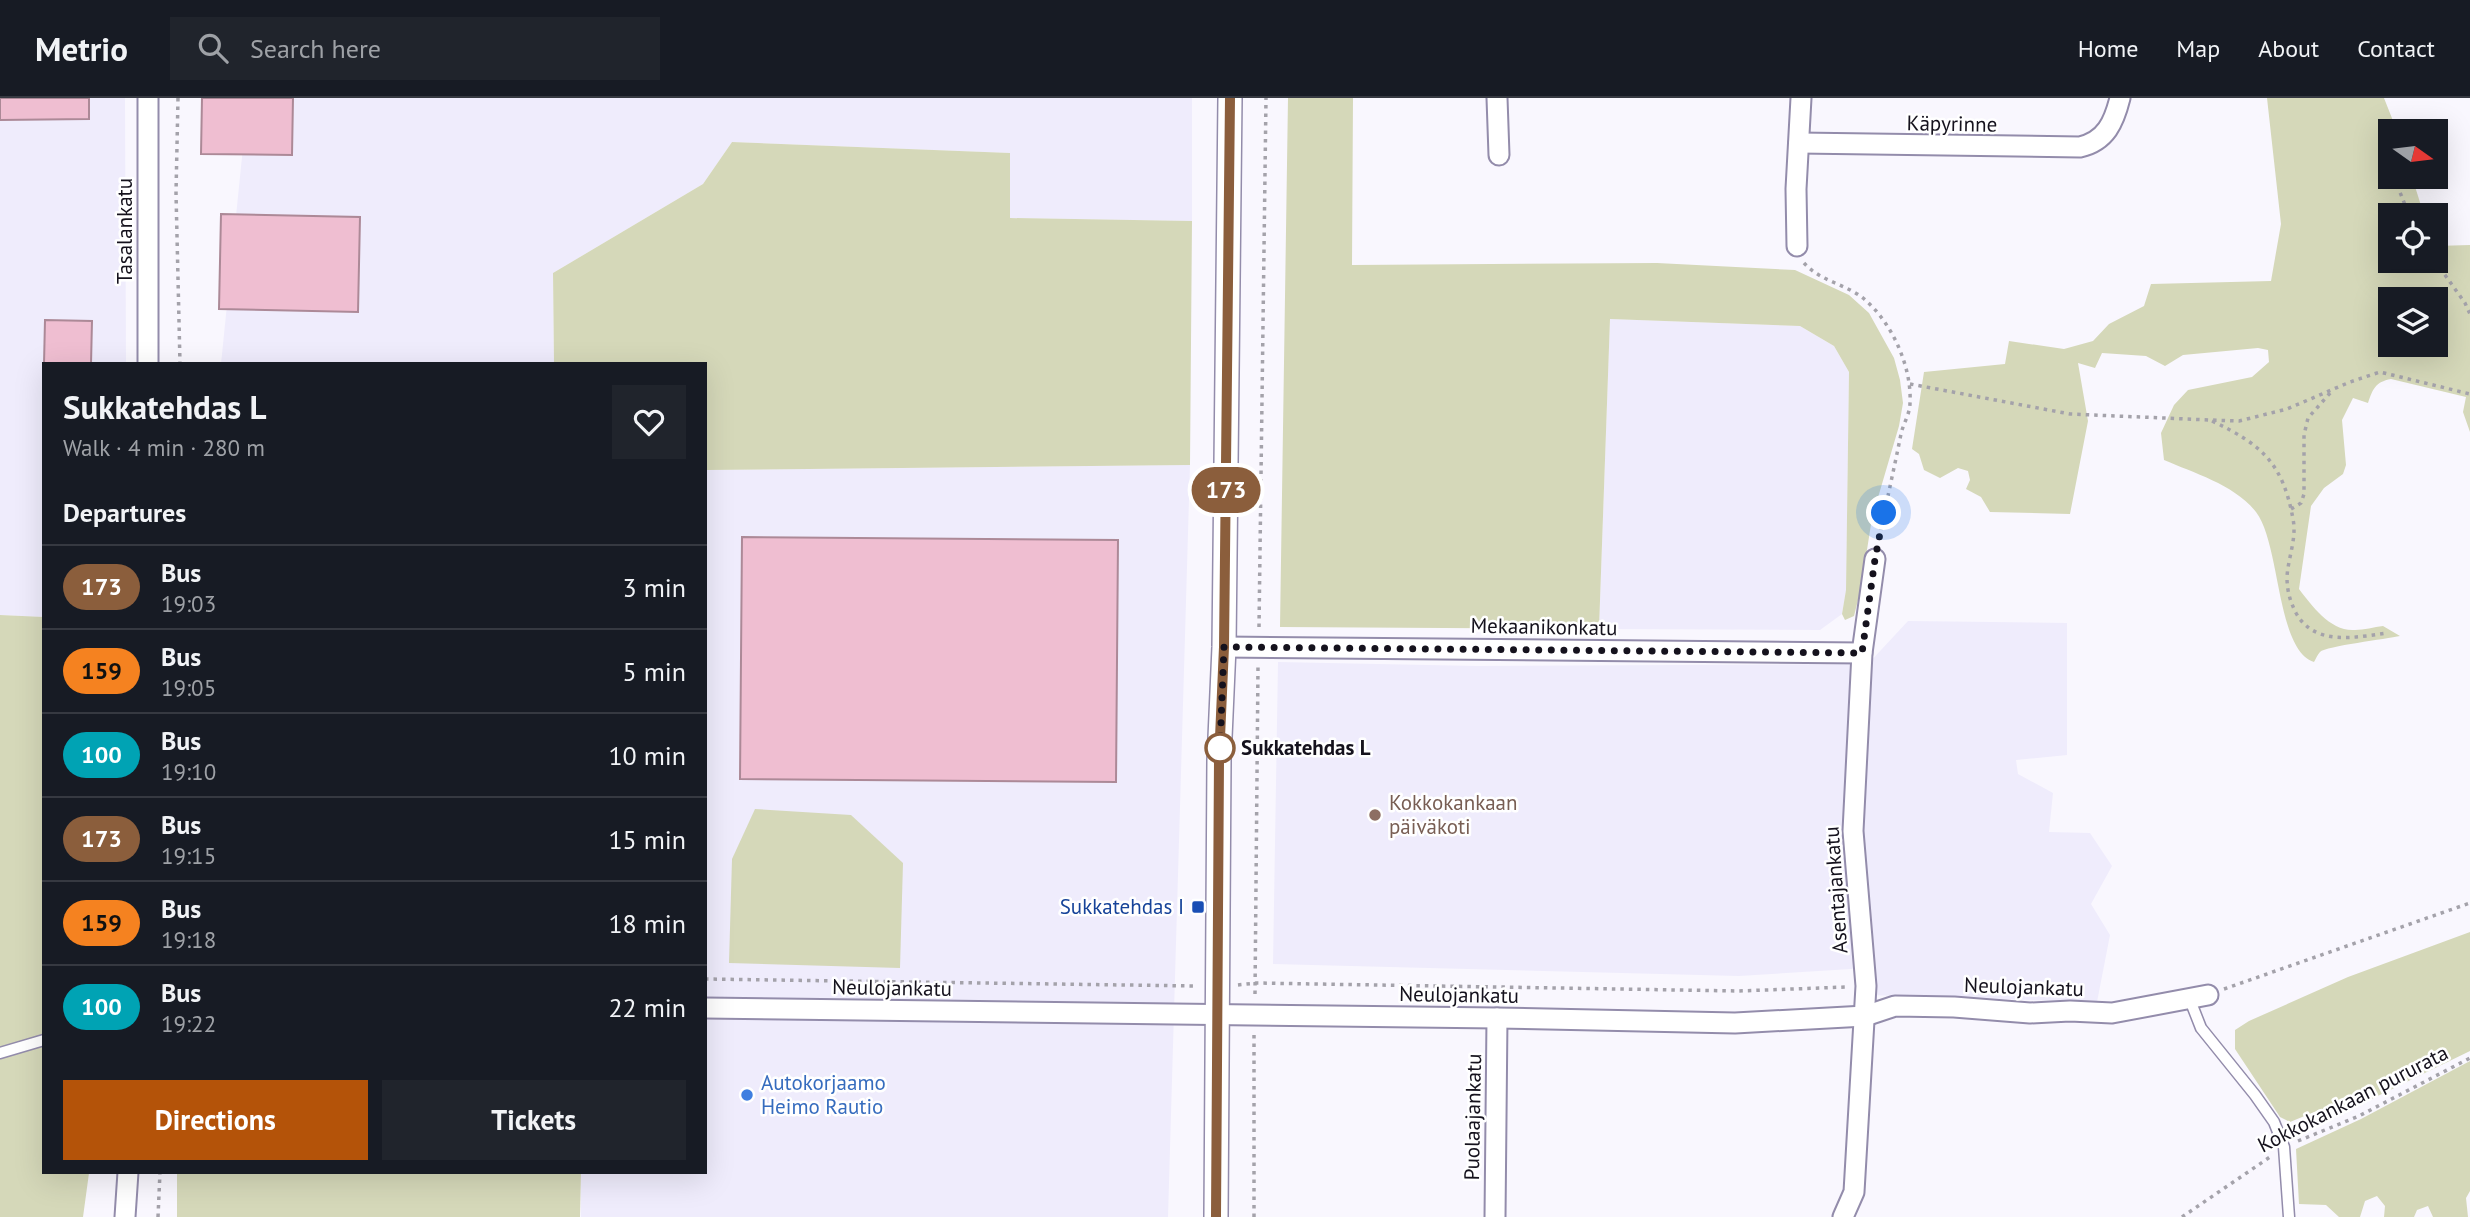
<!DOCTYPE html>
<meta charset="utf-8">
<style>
body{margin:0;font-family:"PT Sans",sans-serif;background:#20242c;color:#f1f3f6;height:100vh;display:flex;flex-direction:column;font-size:26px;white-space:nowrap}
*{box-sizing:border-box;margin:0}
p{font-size:23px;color:#9ea1a6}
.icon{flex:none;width:38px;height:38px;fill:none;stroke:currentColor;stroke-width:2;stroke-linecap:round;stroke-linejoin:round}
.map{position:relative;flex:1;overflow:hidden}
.drawer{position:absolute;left:42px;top:264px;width:665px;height:812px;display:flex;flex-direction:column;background:#171b24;border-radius:0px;box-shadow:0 7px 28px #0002}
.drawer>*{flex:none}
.badge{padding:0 14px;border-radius:23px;font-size:24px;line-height:46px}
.needle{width:46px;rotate:104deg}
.tools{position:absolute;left:2378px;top:21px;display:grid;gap:14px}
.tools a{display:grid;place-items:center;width:70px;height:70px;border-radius:0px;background:#171b24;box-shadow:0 7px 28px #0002;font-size:35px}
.you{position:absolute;width:35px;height:35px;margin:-18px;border:5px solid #fff;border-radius:50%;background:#1a73e8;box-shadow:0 0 0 10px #1a73e833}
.map>.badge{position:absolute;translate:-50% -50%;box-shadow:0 0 0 4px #fff}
h2{padding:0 21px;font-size:26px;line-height:63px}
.round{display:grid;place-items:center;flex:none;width:74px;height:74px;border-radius:0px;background:#20242c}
.summary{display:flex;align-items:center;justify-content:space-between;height:119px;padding:0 21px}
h1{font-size:33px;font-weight:600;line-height:52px}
.primary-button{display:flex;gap:14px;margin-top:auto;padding:14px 21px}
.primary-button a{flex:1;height:80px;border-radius:0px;background:#b45309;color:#fff;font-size:28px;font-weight:600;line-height:80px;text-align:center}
.primary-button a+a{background:#20242c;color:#f1f3f6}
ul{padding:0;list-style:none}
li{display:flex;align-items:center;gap:21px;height:84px;padding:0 21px;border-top:2px solid #363941}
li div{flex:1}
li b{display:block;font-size:26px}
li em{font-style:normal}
li .badge{min-width:77px;font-weight:700;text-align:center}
header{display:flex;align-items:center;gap:42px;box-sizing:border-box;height:98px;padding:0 35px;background:#171b24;border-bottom:2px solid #363941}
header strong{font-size:33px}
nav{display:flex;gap:38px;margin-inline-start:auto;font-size:24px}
.search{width:490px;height:63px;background:#20242c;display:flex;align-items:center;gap:18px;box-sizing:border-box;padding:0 24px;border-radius:0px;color:#9ea1a6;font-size:26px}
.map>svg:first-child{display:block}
</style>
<header>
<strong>Metrio</strong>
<div class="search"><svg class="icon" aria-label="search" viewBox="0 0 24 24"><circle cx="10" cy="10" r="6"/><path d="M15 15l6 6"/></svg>Search here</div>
<nav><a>Home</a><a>Map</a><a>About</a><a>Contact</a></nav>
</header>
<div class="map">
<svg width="2470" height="1119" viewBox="0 0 2470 1119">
<rect width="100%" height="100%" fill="#f9f7fe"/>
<g fill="#efecfc">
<polygon points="0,0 125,0 126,266 44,266 44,519 0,517"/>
<polygon points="248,0 1192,0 1192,123 1010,120 1010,55 732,44 703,86 553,175 554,266 221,266"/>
<polygon points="1610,221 1800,228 1834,248 1849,274 1846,493 1842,516 1820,532 1599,531"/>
<polygon points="1190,367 1168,1119 581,1119 581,1075 705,1074 705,372"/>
<polygon points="1908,523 2067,525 2067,657 2016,662 2018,676 2053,695 2049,734 2090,735 2112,768 2091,806 2110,837 2097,904 1868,897 1867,870 1739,878 1273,866 1278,564 1477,568 1868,566"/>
</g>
<g fill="#d5d8b9" fill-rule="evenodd">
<polygon points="1288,0 1353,0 1352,167 1657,165 1795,172 1849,197 1869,215 1894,260 1900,282 1903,305 1899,328 1872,420 1861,490 1854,518 1845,522 1842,516 1846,492 1849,274 1834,248 1800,228 1610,221 1599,531 1280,529"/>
<path d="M2267 0H2384L2397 33H2390V79H2412L2424 117H2390V163H2436V148L2470 147V334L2463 314 2466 299 2391 281C2375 284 2373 291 2368 305L2353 300 2342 322 2346 367 2343 376 2324 390 2311 408 2299 491C2312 508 2331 534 2355 532 2364 532 2374 529 2383 528L2400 538C2387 541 2326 548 2320 554 2317 557 2316 561 2314 564 2276 552 2281 447 2256 414 2235 387 2194 375 2164 362L2161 335 2174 307 2188 292 2252 279 2269 264 2268 252 2258 250 2183 257 2165 268 2146 258 2102 255 2095 270 2078 265 2088 323 2070 416 1990 414 1981 399 1966 391 1970 382 1968 373 1958 370 1940 380 1924 372 1919 356 1912 351 1924 274 2005 266 2009 243 2064 251 2093 243 2109 226 2144 208 2151 186 2271 183 2281 126ZM2390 201H2436V247H2390Z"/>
<polygon points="732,44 1010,55 1010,120 1192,123 1190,367 705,372 705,266 554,266 553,175 703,86"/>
<polygon points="0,517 44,519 44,1074 89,1075 83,1119 0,1119"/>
<polygon points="755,711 851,717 903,765 900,870 729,865 732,761"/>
<polygon points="2470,834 2470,953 2349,1012 2319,1012 2290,1024 2280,1019 2235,951 2235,932 2249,923 2348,879"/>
<polygon points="2470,963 2470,1093 2466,1100 2468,1119 2433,1119 2428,1108 2417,1112 2414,1119 2384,1119 2385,1108 2377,1098 2365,1103 2360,1119 2339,1119 2326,1107 2299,1106 2296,1051 2361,1021"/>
<polygon points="177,1075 581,1075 580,1119 177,1119"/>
</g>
<g fill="#efbed1" stroke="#ac8997" stroke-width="2">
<polygon points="0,0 89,0 89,21 0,22"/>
<polygon points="202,0 293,0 292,57 201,56"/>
<polygon points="221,116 360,119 358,214 219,211"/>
<polygon points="45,222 92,223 91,266 44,266"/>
<polygon points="742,439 1118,442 1116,684 740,681"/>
</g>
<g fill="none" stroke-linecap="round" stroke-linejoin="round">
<g stroke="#938cab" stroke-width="13">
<g id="service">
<polyline points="2190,902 2201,930 2255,997 2274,1024 2284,1049 2289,1119"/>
<polyline points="0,955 44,942"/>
</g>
</g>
<g stroke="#938cab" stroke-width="23">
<g id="minor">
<polyline points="1497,0 1499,57"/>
<path d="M1799 45 2080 49C2106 43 2114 24 2120 0"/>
<polyline points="1797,148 1796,91 1801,0"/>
<polyline points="148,266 148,0"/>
<polyline points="1224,549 1862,555"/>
<polyline points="705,910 1497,920 1735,925 1865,918 1895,908 1954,909 2030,915 2070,913 2112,915 2208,897"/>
<polyline points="125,1119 128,1074"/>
<polyline points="1495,1119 1497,920"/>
<polyline points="1843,1119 1854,1094 1866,888 1853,733 1862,555 1875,461"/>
</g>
</g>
<g stroke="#938cab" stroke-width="26">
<polyline id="tertiary" points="1216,1119 1219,662 1224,549 1230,0"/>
</g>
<g stroke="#a4a2aa" stroke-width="3.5" stroke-dasharray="3.5 5" stroke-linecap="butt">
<polyline points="178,0 176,95 180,266"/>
<polyline points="2394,79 2409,117"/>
<polyline points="2435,163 2465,205 2470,216"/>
<path d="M1804 165C1820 183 1845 186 1863 200 1892 224 1912 269 1910 305 1910 316 1903 326 1901 336 1894 371 1886 406 1879 441"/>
<polyline points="1910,286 2070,316 2210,322 2239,323 2287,311 2350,284 2380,274 2470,296"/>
<path d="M2212 323C2261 346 2283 365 2293 421 2297 440 2288 460 2287 479 2287 493 2290 503 2296 515 2315 549 2356 539 2388 535"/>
<polyline points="2291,411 2301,405 2304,396 2304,337 2308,320 2331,294"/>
<polyline points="1259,529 1266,0"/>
<polyline points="705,881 1195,888"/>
<polyline points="1238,887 1256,885 1739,893 1846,889"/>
<polyline points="2224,891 2470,805"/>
<polyline points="1255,896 1258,568"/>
<polyline points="2298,1043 2359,1018 2470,960"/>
<polyline points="158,1119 160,1074"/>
<polyline points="1254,1119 1254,936"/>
<polyline points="2182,1119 2270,1059"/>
</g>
<use href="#service" stroke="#fff" stroke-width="10"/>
<use href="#minor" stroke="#fff" stroke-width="19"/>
<use href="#tertiary" stroke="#fff" stroke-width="23"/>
</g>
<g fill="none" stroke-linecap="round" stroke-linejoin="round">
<g stroke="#fff" stroke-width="16">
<polyline id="line" points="1216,1119 1219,662 1224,549 1230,0"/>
</g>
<use href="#line" stroke="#8b5e3c" stroke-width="10"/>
<polyline stroke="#15121d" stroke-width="7" stroke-dasharray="0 12.6" points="1220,650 1224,549 1862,555 1875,461 1884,415"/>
</g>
<circle fill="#fff" stroke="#8b5e3c" stroke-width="3.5" cx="1220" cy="650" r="14"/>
<circle fill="#8d6e63" stroke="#fff" stroke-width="2.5" cx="1375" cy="717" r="7"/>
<rect fill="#1a4fb4" stroke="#fff" stroke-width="2.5" x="1191" y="802" width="14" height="14" rx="3.5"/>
<circle fill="#3f7fe0" stroke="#fff" stroke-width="2.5" cx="747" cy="997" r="7"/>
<g text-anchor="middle" stroke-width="5" stroke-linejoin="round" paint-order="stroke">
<g font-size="21" fill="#15121d" stroke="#fff">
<text transform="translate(1952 26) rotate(1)" y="7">Käpyrinne</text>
<text transform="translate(125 133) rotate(-90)" y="7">Tasalankatu</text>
<text transform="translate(1544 529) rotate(1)" y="7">Mekaanikonkatu</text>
<text transform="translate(1836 792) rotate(-94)" y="7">Asentajankatu</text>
<text transform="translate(2024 889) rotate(2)" y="7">Neulojankatu</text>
<text transform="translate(892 890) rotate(1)" y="7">Neulojankatu</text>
<text transform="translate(1459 897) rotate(1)" y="7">Neulojankatu</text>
<text transform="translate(2353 1001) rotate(-27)" y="7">Kokkokankaan pururata</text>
<text transform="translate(1473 1019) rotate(-89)" y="7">Puolaajankatu</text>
</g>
<g font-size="21" font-weight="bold" fill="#15121d" stroke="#fff" text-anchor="start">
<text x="1241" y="657">Sukkatehdas L</text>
</g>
<g font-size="21" fill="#785e54" stroke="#fff" text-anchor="start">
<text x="1389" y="712">Kokkokankaan<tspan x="1389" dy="24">päiväkoti</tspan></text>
</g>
<g font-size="21" fill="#164399" stroke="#fff" text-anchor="end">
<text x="1184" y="816">Sukkatehdas I</text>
</g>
<g font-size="21" fill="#366cbe" stroke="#fff" text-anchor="start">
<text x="761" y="992">Autokorjaamo<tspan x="761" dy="24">Heimo Rautio</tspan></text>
</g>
</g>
</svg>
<div class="tools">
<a><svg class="needle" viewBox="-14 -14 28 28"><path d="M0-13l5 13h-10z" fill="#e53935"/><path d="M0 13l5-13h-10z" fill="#9ea1a6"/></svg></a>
<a><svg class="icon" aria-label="locate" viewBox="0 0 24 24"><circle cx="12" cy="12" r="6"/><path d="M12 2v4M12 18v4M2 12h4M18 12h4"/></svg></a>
<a><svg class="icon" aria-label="layers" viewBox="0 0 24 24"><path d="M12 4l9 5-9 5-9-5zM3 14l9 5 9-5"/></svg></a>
</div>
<div class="you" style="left:1884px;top:415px"></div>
<b class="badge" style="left:1226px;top:392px;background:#8b5e3c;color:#fff">173</b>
<section class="drawer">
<div class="summary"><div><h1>Sukkatehdas L</h1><p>Walk · 4 min · 280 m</p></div><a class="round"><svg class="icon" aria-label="heart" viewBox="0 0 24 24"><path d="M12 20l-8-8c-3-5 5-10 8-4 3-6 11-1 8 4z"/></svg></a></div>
<h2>Departures</h2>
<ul>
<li><span class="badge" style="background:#8b5e3c;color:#fff">173</span><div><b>Bus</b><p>19:03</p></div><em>3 min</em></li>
<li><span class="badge" style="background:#f58220;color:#111">159</span><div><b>Bus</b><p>19:05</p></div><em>5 min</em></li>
<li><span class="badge" style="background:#00a3b4;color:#fff">100</span><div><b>Bus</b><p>19:10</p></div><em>10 min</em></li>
<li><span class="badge" style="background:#8b5e3c;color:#fff">173</span><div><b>Bus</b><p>19:15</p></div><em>15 min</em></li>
<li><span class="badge" style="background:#f58220;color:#111">159</span><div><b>Bus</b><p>19:18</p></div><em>18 min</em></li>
<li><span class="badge" style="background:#00a3b4;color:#fff">100</span><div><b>Bus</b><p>19:22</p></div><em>22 min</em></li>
</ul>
<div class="primary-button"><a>Directions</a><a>Tickets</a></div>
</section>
</div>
